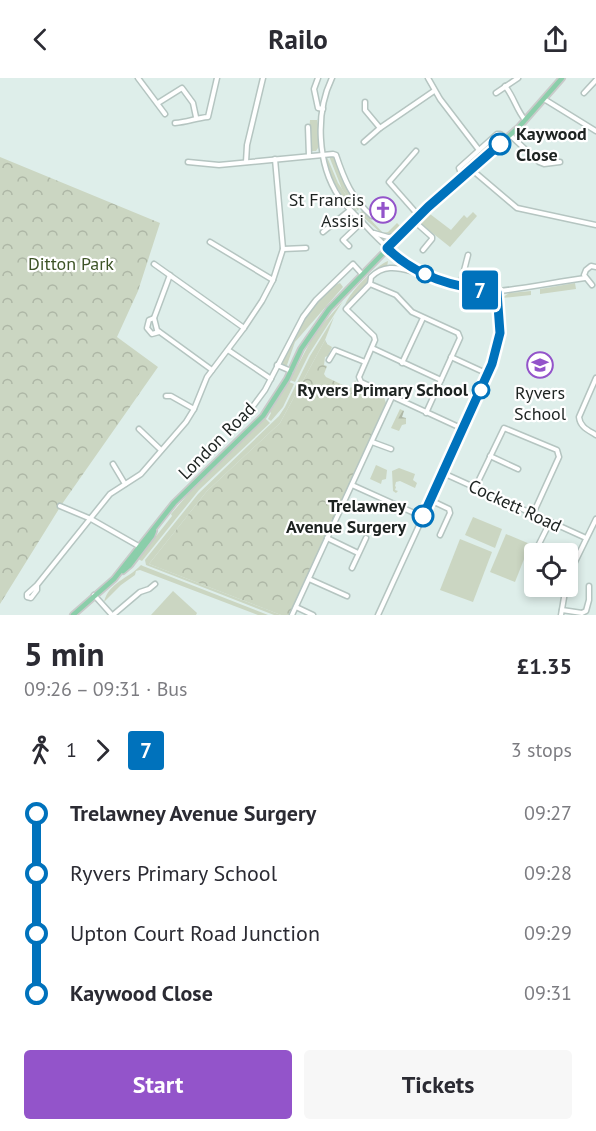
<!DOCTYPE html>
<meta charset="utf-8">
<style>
body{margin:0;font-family:"PT Sans",sans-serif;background:#f7f7f7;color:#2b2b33;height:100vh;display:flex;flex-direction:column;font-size:22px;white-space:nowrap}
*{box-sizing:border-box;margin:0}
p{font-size:20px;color:#7c7c81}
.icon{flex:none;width:33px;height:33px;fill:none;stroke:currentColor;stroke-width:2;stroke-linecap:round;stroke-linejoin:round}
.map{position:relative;height:537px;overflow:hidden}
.drawer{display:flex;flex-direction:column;background:#fff;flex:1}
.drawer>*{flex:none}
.badge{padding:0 12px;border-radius:4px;font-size:21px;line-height:39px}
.buttons{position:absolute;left:524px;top:465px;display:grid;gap:12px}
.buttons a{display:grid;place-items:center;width:54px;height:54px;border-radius:6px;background:#fff;box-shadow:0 3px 9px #0003;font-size:30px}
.map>.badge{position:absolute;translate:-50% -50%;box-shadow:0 0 0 3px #fff}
.legs{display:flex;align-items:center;gap:9px;height:66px;padding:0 24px;font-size:20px}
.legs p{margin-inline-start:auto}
.summary{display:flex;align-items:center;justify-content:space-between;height:102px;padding:0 24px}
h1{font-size:33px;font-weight:700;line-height:45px}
.primary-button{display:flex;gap:12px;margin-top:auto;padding:12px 24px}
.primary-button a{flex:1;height:69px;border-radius:6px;background:#9354ca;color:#fff;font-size:24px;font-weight:700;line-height:69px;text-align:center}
.primary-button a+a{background:#f7f7f7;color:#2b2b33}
ul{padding:0 24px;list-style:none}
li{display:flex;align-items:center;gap:21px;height:60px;font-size:22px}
li i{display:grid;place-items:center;width:9px;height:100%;margin:0 8px;background:currentColor}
li i::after{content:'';width:15px;height:15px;margin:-8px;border:4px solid;border-radius:50%;background:#fff}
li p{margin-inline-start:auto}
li:first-child i{background:linear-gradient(#0000 50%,currentColor 0)}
li:last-child i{background:linear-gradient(currentColor 50%,#0000 0)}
header{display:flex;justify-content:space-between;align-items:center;height:78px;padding:0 24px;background:#fff;font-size:27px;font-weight:700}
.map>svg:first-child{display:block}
</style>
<header><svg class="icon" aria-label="back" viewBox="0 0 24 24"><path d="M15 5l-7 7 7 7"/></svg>Railo<svg class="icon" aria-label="share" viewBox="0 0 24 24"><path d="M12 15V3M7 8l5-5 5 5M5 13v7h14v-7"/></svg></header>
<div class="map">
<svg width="596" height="537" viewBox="0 0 596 537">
<defs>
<pattern id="forest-firs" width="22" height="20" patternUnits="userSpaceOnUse" patternTransform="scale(1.5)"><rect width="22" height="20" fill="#cbd6c2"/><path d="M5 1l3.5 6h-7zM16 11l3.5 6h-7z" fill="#aeb7a6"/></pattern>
<pattern id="park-crowns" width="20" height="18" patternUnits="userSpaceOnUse" patternTransform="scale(1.5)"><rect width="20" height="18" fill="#cbd6c2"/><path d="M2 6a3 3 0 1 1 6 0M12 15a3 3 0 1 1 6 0" fill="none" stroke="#aeb7a6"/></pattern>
</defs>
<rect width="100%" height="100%" fill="#deeeea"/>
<g fill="#cbd6c2">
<polygon points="318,40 318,70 316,73 311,73 309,53 310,42 317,42 317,47"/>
<polygon points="329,78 335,79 360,127 358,133 342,111"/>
<path d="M327 79 338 105 357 133H354C342 118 327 98 327 79Z"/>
<polygon points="363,132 372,139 370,141 383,155 388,154 397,145 401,149 393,156 381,155 361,137 360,135"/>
<polygon points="473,134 477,138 450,169 420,145 430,136 451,152 464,137 467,140"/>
<path d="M388 183 387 189 382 190 345 228C347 216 377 187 388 183Z"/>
<path d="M340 205 343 209 295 264 287 287H283L281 282C292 262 319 212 340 205Z"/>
<polygon points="575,205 576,211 540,216 540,211"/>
<polygon points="531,213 531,217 502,220 509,215"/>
<polygon points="343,223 309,276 295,304 290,302 315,255"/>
<polygon points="334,239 325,262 280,345 207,413 149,486 281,537 274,537 146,487 145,482 198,416 279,338 285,329 310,278"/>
<polygon points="289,304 294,306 283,329 271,343 268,341 271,335 270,334"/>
<polygon points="265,340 270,345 199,412 142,483 138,481 172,438 171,436 196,407"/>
<polygon points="376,387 387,392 386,401 382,402 381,406 370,401"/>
<polygon points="399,390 415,396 413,402 417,405 415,410 400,403 396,404 395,408 396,409 395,412 398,413 396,415 393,413 392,393"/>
<polygon points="473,439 502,451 495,470 465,457"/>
<polygon points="506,456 530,466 515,504 490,494"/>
<polygon points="460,461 492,474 473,524 440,512"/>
<path d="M141 487 143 488 268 537H258L140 492 136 493 135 497 121 507 104 524C109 504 128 501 141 487Z"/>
<polygon points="173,513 197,535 196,537 151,537"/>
</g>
<polygon fill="url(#forest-firs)" points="400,331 404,333 402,339 406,340 406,346 402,347 399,353 391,350"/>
<g fill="url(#park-crowns)">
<polygon points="0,79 160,145 138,213 117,259 158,289 62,426 0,526"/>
<polygon points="325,262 327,266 332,269 328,278 325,279 324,287 327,288 324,296 326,299 349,310 353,309 355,302 358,307 384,319 386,325 290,537 281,537 149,486 207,413 280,345"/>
</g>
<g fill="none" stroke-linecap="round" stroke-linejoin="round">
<g stroke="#b5c5c1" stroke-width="7">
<g id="minor">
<polyline points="138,0 165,36"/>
<polyline points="318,0 314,11 318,30 323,31"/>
<path d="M332 0C315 35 317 86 339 119 346 129 356 137 364 146 391 176 422 201 463 209 474 211 488 214 499 213 527 210 556 204 585 200"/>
<polyline points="428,0 440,21 479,72"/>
<path d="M505 8C514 19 516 31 525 42"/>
<polyline points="496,15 518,0"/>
<polyline points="584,15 596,2"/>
<polyline points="544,21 596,53"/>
<polyline points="365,24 365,32 380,50"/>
<polyline points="158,25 182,10 193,25 196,39"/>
<path d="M175 45C188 44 196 40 208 39L217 0"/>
<polyline points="308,49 309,78"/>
<polyline points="510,57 539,84 544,86 560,84"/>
<polyline points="364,64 380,50 434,13"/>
<polyline points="416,73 389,104 419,138"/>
<path d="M188 84 219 87 333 76 336 77C344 101 352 121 372 138"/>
<polyline points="246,84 247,67 263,0"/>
<polyline points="471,91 517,130 596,147"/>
<polyline points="462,98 459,90 497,56 500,56 506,60"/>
<polyline points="414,143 432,159 432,161 423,172"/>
<polyline points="323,154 350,132"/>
<polyline points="374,155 388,159 399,158"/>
<polyline points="210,164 273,202"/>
<polyline points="349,168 343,162 362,144"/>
<polyline points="283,171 306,170"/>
<polyline points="154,186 244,250"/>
<polyline points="170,197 154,240 157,252 212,292"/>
<path d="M370 206 371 199C383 187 396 189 411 193L413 189"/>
<polyline points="592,207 584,197 586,192 591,188 596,189"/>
<polyline points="460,208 468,177"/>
<polyline points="154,240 149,242 147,250 152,256 159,254"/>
<polyline points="372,270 441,302"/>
<polyline points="228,272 271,301"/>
<polyline points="451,279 488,296"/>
<polyline points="329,282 335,272 365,284"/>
<polyline points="402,285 423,240"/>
<polyline points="277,287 291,293"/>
<path d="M596 300 579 339C580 349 588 352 596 357"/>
<polyline points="166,318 171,318 194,331"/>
<polyline points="248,335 265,312 303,239 316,222 353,186 362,196"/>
<polyline points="426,335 460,260 458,255 412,234 396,217 370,206 346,231 374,258 375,262 359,299 361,304 463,351"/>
<polyline points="139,351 161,372"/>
<polyline points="372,364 391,371"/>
<polyline points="490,378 518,391"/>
<polyline points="113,386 125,406"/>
<polyline points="443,395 586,460"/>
<polyline points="352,407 423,439"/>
<polyline points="475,410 504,350 557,372 559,379 533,436"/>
<polyline points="430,422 449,431 450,435 440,457"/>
<polyline points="60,428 91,441 142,470"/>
<polyline points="327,460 358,475"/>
<polyline points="534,476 550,444"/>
<polyline points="352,490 366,460"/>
<polyline points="309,501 347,518"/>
<polyline points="567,506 573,488 596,441"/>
<polyline points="37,507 27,516 27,519 31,520 37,512 37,507 110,416 141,396 186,344 194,331 207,299 244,250 262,223 273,202 283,171 275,81"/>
<polyline points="94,517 112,537"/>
<polyline points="296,529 313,537"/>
<polyline points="562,532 582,535 586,533 589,522 589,508"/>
<polyline points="113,537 140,514 149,511 155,506"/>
<polyline points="292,537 392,319"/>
<polyline points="378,537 493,286 500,255 497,214"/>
<polyline points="561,537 566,508"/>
</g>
</g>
<g stroke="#c9caca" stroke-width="8">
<g id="major">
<polyline points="123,493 130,487 152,458 154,453"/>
<polyline points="73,537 114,501 174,425 263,338 287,301 301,271 329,231 428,129 519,49 562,0"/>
</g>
</g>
<use href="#minor" stroke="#fff" stroke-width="4"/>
<use href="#major" stroke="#8bceaa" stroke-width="4.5"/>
</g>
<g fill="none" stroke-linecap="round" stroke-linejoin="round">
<g stroke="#fff" stroke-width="14">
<path id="line-1" d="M423 438 492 286 500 255 497 214 494 212C456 211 415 198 387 170L428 129 500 66"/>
</g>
<use href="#line-1" stroke="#0072bc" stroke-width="9"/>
</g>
<defs>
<g id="church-ring" transform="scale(1.35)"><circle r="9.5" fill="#fff" stroke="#9354ca" stroke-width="1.5"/><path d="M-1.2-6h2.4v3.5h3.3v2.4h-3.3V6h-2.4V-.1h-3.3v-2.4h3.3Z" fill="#9354ca"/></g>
<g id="school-ring" transform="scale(1.35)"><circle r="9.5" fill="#fff" stroke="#9354ca" stroke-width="1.5"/><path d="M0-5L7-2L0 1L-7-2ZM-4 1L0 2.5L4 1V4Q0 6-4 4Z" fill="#9354ca"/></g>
</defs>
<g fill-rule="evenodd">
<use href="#church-ring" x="383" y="132"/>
<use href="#school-ring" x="540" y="287"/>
</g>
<g fill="#fff" stroke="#0072bc" stroke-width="3">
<circle cx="500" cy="66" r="10"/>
<circle cx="425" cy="196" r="8"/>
<circle cx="481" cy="312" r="8"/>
<circle cx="423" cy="438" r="10"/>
</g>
<g text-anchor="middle" stroke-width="4.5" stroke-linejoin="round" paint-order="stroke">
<g font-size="18" font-weight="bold" fill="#1d2321" stroke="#fff" text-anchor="end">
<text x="516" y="62" text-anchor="start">Kaywood<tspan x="516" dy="21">Close</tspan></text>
<text x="468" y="318">Ryvers Primary School</text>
<text x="406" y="434">Trelawney<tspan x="406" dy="21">Avenue Surgery</tspan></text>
</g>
<g font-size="18" fill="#1d2321" stroke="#fff" text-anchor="end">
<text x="364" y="128">St Francis<tspan x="364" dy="21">Assisi</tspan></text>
<text x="540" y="321" text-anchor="middle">Ryvers<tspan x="540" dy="21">School</tspan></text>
</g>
<g font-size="18" fill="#3d5326" stroke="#fff">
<text x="71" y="192">Ditton Park</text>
</g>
<g font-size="18" fill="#1d2321" stroke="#fff">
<text transform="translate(217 363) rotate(-45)" y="6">London Road</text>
<text transform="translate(515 428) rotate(25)" y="6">Cockett Road</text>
</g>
</g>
</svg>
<div class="buttons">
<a><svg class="icon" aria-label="locate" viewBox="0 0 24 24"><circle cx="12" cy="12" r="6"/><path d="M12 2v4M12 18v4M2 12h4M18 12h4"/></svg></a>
</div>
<b class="badge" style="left:480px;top:212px;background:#0072bc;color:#fff">7</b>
</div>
<section class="drawer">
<div class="summary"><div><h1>5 min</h1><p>09:26 – 09:31 · Bus</p></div><b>£1.35</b></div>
<div class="legs"><svg class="icon" aria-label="walk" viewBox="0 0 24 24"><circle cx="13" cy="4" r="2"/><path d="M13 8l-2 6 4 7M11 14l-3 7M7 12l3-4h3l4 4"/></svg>1<svg class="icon" aria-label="forward" viewBox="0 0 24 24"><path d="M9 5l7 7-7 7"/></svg><b class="badge" style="background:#0072bc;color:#fff">7</b><p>3 stops</p></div>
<ul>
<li><i style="color:#0072bc"></i><b>Trelawney Avenue Surgery</b><p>09:27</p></li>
<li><i style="color:#0072bc"></i><span>Ryvers Primary School</span><p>09:28</p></li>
<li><i style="color:#0072bc"></i><span>Upton Court Road Junction</span><p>09:29</p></li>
<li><i style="color:#0072bc"></i><b>Kaywood Close</b><p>09:31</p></li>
</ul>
<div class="primary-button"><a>Start</a><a>Tickets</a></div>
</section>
